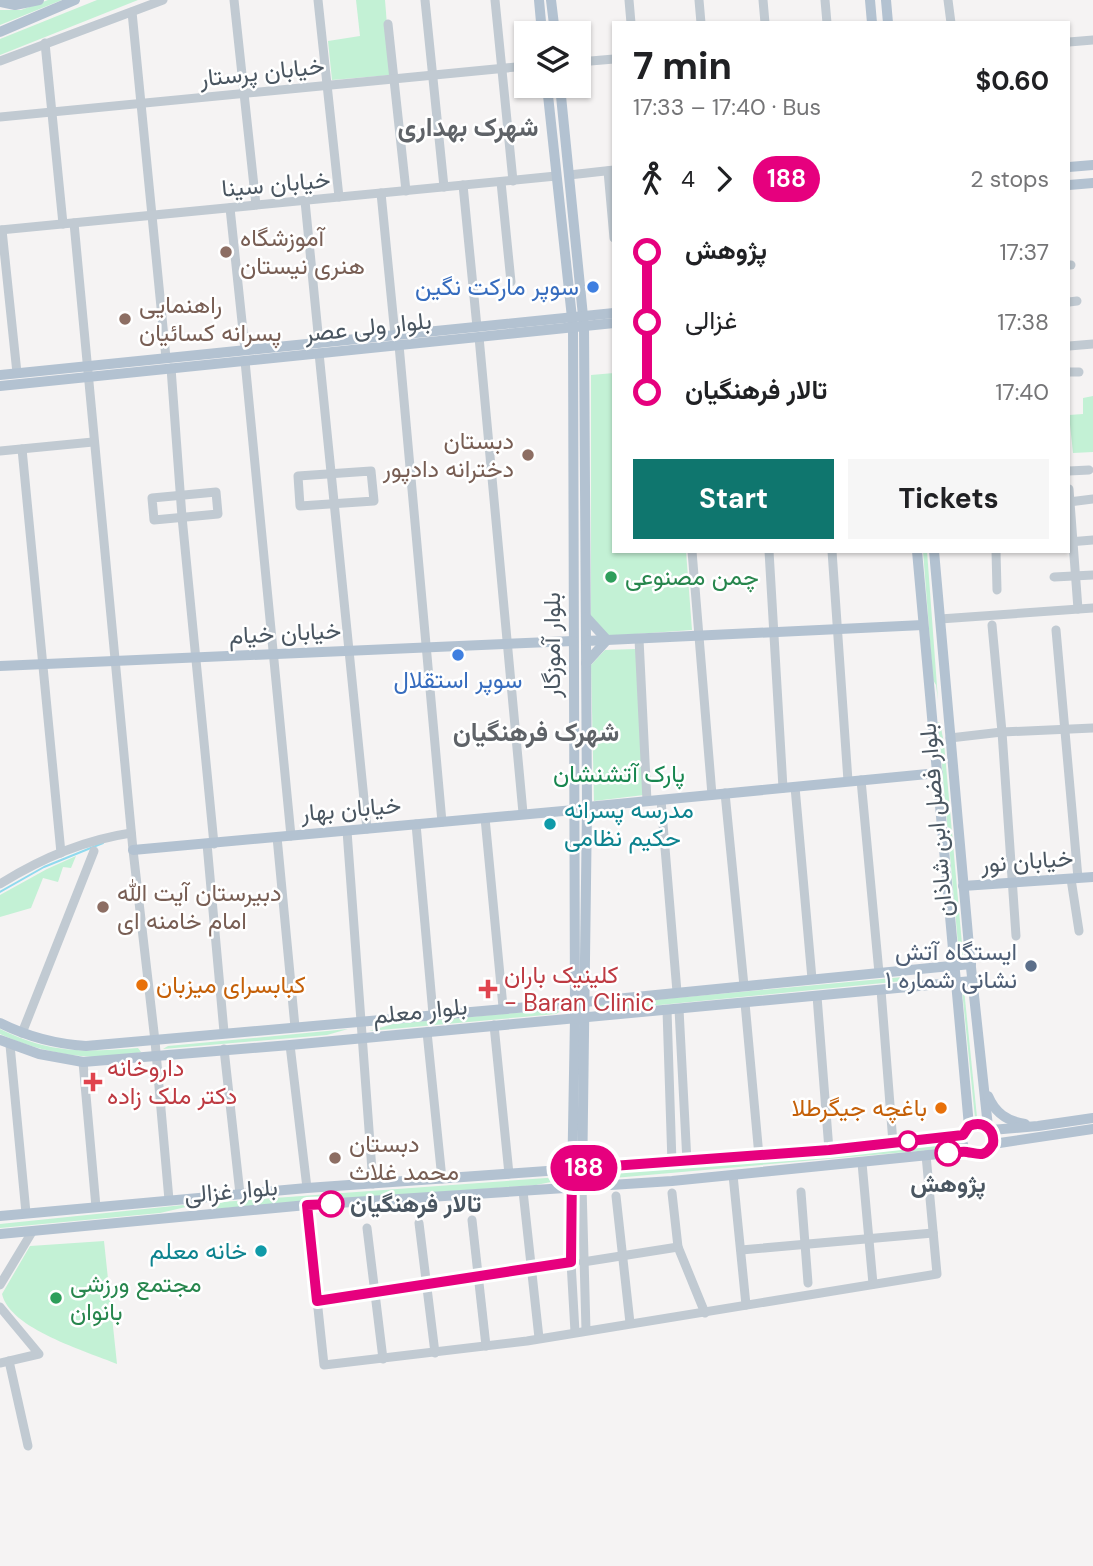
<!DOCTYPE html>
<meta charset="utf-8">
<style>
body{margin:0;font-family:"DM Sans",Vazirmatn,sans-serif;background:#f6f6f6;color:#202124;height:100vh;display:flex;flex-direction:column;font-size:26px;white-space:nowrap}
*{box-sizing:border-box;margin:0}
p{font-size:23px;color:#757577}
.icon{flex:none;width:38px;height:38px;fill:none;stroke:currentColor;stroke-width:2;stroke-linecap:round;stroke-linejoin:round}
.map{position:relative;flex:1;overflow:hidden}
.details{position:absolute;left:612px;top:21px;width:458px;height:532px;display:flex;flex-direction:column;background:#fff;border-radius:0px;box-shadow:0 2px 5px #0004}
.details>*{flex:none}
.badge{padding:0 14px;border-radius:23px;font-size:24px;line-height:46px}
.fabs{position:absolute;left:514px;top:21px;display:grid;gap:14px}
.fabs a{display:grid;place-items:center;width:77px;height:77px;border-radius:0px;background:#fff;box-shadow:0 2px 5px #0004;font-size:35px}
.map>.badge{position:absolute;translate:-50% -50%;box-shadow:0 0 0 4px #fff}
.legs{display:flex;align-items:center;gap:10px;height:77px;padding:0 21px;font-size:23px}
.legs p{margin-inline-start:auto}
.overview{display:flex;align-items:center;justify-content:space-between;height:119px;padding:0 21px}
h1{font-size:38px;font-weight:700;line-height:52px}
.primary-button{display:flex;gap:14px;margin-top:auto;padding:14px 21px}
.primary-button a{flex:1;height:80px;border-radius:0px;background:#0f766e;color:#fff;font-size:28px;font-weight:700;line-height:80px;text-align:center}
.primary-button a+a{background:#f6f6f6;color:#202124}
ul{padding:0 21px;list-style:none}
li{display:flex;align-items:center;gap:24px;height:70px;font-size:26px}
li i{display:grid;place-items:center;width:10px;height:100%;margin:0 9px;background:currentColor}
li i::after{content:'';width:18px;height:18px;margin:-9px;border:5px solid;border-radius:50%;background:#fff}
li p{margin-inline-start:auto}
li:first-child i{background:linear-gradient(#0000 50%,currentColor 0)}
li:last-child i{background:linear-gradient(currentColor 50%,#0000 0)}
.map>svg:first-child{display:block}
</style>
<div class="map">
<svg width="1093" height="1566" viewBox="0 0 1093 1566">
<rect width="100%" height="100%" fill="#f5f3f3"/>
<g fill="#c3f1d5">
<polygon points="48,0 62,0 0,25 0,10 21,10"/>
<polygon points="97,0 138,0 0,55 0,39"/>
<polygon points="356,0 385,0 391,75 332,80 328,41 360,36"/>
<polygon points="614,373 614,551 686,551 692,630 608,636 591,616 591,375"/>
<polygon points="1093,396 1093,452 1073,453 1069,415 1083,414 1083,398"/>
<polygon points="923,551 927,551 938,700 936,685 933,680"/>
<polygon points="636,649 644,795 594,801 591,665 605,650"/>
<polygon points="938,722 940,723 944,743 963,955 961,958 959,955"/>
<polygon points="76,856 71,868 63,867 58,882 43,878 31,908 0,917 0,895 47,869"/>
<polygon points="903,977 903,981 599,1011 595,1009 598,1005"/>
<polygon points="964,989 977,1117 975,1118 962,990"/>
<polygon points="557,1009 559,1012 556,1014 369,1031 393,1024"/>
<path d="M0 1029C52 1054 83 1052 138 1048L141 1052C97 1064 41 1053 0 1034Z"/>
<polygon points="348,1029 327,1035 163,1049 168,1046"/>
<polygon points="955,1143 952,1148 591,1180 590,1178 604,1173"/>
<polygon points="560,1177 561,1180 536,1185 212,1209 210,1207 221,1202"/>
<polygon points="183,1205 186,1207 160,1213 0,1228 0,1224"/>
<path d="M104 1241 117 1364C86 1351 10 1329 2 1294L30 1246Z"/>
</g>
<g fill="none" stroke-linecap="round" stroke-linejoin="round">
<polyline stroke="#90daee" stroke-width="2" points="0,892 44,867 103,843"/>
<g stroke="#c1cad2" stroke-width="9">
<polyline points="234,0 256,205"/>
<polyline points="318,0 339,197"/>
<polyline points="425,0 444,187"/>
<polyline points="495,0 513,181"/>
<polyline points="629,0 631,23"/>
<polyline points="699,0 701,23"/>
<polyline points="763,0 765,23"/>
<polyline points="825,0 827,23"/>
<polyline points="948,0 951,23"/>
<polyline points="132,12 166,358"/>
<polyline points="388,24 406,191"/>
<polyline points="1069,42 1093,40"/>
<polyline points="45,43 63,224"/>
<polyline points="0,61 163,0"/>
<polyline points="579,62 614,59"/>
<polyline points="0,117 527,66"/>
<polyline points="608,171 614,238"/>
<polyline points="569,175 614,170"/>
<polyline points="501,182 511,282"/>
<polyline points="463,185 477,327"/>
<polyline points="381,193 395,335"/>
<polyline points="305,201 319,343"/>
<polyline points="230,208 245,350"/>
<polyline points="74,223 133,850 155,1041 169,1200"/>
<polyline points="0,230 556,176"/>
<polyline points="2,230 17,373"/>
<polyline points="1069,265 1071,265"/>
<polyline points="1069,302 1077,301"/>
<polyline points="479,337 523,813"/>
<polyline points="399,345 442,822"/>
<polyline points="1069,346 1093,344"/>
<polyline points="319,353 367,829"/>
<polyline points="245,361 291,836"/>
<polyline points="171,368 182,517 214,844"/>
<polyline points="1069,372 1079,372"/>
<polyline points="22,449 61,853"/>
<polyline points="0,451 93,442"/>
<polygon points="371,471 374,501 300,506 298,476"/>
<polyline points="1069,471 1089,470"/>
<polyline points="1069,489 1078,609"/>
<polygon points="216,492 218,514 154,520 152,498"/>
<polyline points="1069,502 1093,499"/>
<polyline points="1069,542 1093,540"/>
<polyline points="692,551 712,795"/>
<polyline points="769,551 783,788"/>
<polyline points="832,551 848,781"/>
<polyline points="996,551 997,590"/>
<polyline points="1054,577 1093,575"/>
<polyline points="940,619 1093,608"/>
<polyline points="992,625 1002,732 1016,936"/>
<polyline points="1056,630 1078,878"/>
<polyline points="639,639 647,801"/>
<polyline points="950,738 1002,732 1093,728"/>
<polyline points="861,780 879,973"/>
<polyline points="795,787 812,979"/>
<polyline points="725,793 744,986"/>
<polyline points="661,800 677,992"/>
<polyline points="485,818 503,1007"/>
<polyline points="416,824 433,1014"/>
<polyline points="347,831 373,1184"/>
<polyline points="277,837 295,1027"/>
<polyline points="207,844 224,1032"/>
<polyline points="1071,879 1079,931"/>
<path d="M0 884C40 859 84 840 131 833"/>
<polyline points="881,990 893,1143"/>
<polyline points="817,996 829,1150"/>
<polyline points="745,1003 759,1156"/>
<polyline points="679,1009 687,1162"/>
<polyline points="667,1010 672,1163"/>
<polyline points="494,1025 509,1174"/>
<polyline points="427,1032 442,1179"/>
<polyline points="22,1033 94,851"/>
<polyline points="10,1045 26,1213"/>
<polyline points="290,1045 307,1188"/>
<polyline points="224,1049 240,1194"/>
<polyline points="83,1062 96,1207"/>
<polyline points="862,1163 873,1284"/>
<polyline points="733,1175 746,1305"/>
<polyline points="572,1186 571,1262 575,1332"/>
<polyline points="582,1186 586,1330"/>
<polyline points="523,1191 539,1338"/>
<polyline points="801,1192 808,1283"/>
<polyline points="672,1193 678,1247 705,1313"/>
<polyline points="616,1196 630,1323"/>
<polyline points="307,1205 324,1365 527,1341 937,1274 926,1155"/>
<polyline points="472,1220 486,1346"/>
<polyline points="419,1223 435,1353"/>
<polyline points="367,1228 383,1359"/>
<polyline points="741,1250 933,1233"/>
<polyline points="583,1262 678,1247"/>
<polyline points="0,1285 32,1232"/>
<polyline points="317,1301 571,1262"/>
<polyline points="0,1307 39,1354 0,1363"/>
<polyline points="9,1361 28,1446"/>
</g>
<g stroke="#b3c2d1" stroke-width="10">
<polyline points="539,0 542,33"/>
<polyline points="551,0 555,33"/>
<polyline points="870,0 872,23"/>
<polyline points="886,0 888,23"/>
<polyline points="0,2 15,5 39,0"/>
<polyline points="0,32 75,0"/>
<polyline points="547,86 573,327 575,1017 572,1186"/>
<polyline points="560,86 584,326 587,807 582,1186"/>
<polyline points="1069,167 1093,165"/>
<polyline points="1069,185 1093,183"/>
<polyline points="0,375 614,313"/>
<polyline points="0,386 614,323"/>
<polyline points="917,551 969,1126"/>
<polyline points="934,551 970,958 988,1127"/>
<polyline points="586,617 607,640 586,663"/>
<polyline points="586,641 923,625"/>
<polyline points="0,666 573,641"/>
<polyline points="587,807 938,773"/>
<polyline points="133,850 574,810"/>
<polyline points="963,886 1093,877"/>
<path d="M0 1023C28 1037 54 1044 86 1046L585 1002 971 964"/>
<polyline points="0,1040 39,1054 83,1062 290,1045 972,981"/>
<path d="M988 1096C995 1113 1007 1121 1025 1124"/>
<circle cx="978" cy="1139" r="16"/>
<polyline points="991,1130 1038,1126 1093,1118"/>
<polyline points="993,1144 1093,1129"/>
<polyline points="0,1216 307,1188 759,1156 963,1135"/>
<polyline points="0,1234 307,1205 672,1181 968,1151"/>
</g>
</g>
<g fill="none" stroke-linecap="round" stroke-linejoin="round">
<g stroke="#fff" stroke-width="16">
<path id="line-1" d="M331 1204 307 1205 317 1301 571 1262 572 1169 829 1150 963 1135 969 1126C983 1120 995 1129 993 1144 985 1158 979 1154 967 1152 962 1151 954 1153 948 1153"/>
</g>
<use href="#line-1" stroke="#e6007e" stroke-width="10"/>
</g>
<g fill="#8d6e63" stroke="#fff" stroke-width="2.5">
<circle cx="226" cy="252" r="7"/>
<circle cx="125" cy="319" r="7"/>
<circle cx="528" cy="455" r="7"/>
<circle cx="103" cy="907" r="7"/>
<circle cx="335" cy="1158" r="7"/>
</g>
<g fill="#3f7fe0" stroke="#fff" stroke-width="2.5">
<circle cx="593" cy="287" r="7"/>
<circle cx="458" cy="655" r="7"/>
</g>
<g fill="#2e9e5b" stroke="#fff" stroke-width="2.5">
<circle cx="611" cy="577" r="7"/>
<circle cx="56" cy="1298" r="7"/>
</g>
<g fill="#0f9aa8" stroke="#fff" stroke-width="2.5">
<circle cx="550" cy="824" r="7"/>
<circle cx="261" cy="1251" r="7"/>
</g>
<circle fill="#5c6f8a" stroke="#fff" stroke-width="2.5" cx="1031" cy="966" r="7"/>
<g fill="#e8710a" stroke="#fff" stroke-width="2.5">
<circle cx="142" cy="985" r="7"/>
<circle cx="941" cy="1108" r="7"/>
</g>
<g fill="#e0444e" stroke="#fff" stroke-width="2.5">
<path d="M484.5 978.5h7v7h7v7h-7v7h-7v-7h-7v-7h7z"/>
<path d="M89.5 1071.5h7v7h7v7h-7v7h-7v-7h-7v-7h7z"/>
</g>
<g fill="#fff" stroke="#e6007e" stroke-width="3.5">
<circle cx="908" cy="1141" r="9"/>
<circle cx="948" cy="1153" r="12"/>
<circle cx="331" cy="1204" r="12"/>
</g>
<g text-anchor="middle" stroke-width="5" stroke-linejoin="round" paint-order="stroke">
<g font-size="24" fill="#4a5661" stroke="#fff">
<text transform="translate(262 72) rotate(-6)" y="8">خیابان پرستار</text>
<text transform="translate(276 184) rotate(-5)" y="8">خیابان سینا</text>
<text transform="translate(368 327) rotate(-6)" y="8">بلوار ولی عصر</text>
<text transform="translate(285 633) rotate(-3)" y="8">خیابان خیام</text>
<text transform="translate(552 645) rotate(-90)" y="8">بلوار آموزگار</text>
<text transform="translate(351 809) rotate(-5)" y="8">خیابان بهار</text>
<text transform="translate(936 820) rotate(-95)" y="8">بلوار فضل ابن شاذان</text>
<text transform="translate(1027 861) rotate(-4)" y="8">خیابان نور</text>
<text transform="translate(420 1011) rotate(-6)" y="8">بلوار معلم</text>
<text transform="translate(231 1191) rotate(-5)" y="8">بلوار غزالی</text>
</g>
<g font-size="24" fill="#785e54" stroke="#fff" text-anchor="start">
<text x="240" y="246">آموزشگاه<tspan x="240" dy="28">هنری نیستان</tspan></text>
<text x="139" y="313">راهنمایی<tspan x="139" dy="28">پسرانه کسائیان</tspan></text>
<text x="514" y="449" text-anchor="end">دبستان<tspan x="514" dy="28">دخترانه دادپور</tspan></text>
<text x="117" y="901">دبیرستان آیت الله<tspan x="117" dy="28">امام خامنه ای</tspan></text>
<text x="349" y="1152">دبستان<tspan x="349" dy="28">محمد غلاث</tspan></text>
</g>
<g font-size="24" fill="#366cbe" stroke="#fff" text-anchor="end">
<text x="579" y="295">سوپر مارکت نگین</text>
<text x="458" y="688" text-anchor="middle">سوپر استقلال</text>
</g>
<g font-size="24" fill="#27864d" stroke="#fff" text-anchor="start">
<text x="625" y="585">چمن مصنوعی</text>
<text x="70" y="1292">مجتمع ورزشی<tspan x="70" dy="28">بانوان</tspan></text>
</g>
<g font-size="24" fill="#17864f" stroke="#fff">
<text x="619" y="782">پارک آتشنشان</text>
</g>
<g font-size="24" fill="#0d838f" stroke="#fff" text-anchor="start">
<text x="564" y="818">مدرسه پسرانه<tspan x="564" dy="28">حکیم نظامی</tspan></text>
<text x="247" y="1259" text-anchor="end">خانه معلم</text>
</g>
<g font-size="24" fill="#4e5e75" stroke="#fff" text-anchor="end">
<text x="1017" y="960">ایستگاه آتش<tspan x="1017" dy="28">نشانی شماره ۱</tspan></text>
</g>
<g font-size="24" fill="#be3a42" stroke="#fff" text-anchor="start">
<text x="504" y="983">کلینیک باران<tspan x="504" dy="28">- Baran Clinic</tspan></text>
<text x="107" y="1076">داروخانه<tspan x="107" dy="28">دکتر ملک زاده</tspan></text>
</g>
<g font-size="24" fill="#c56008" stroke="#fff" text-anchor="start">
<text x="156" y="993">کبابسرای میزبان</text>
<text x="927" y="1116" text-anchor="end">باغچه جیگرطلا</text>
</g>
<g font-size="24" font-weight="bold" fill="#4a5661" stroke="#fff">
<text x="948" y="1192">پژوهش</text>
<text x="350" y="1212" text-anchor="start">تالار فرهنگیان</text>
</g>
<g font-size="26" font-weight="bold" fill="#5f6368" stroke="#fff">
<text x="468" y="136">شهرک بهداری</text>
<text x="536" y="741">شهرک فرهنگیان</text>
</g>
</g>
</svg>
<div class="fabs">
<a><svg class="icon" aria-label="layers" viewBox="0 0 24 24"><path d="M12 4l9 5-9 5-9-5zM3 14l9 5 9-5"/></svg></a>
</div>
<b class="badge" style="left:584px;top:1168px;background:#e6007e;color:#fff">188</b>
<section class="details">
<div class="overview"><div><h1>7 min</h1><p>17:33 – 17:40 · Bus</p></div><b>$0.60</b></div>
<div class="legs"><svg class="icon" aria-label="walk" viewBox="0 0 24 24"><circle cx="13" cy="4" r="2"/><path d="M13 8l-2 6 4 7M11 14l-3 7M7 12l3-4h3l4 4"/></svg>4<svg class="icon" aria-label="forward" viewBox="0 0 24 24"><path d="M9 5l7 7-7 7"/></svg><b class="badge" style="background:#e6007e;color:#fff">188</b><p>2 stops</p></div>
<ul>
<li><i style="color:#e6007e"></i><b>پژوهش</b><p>17:37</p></li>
<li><i style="color:#e6007e"></i><span>غزالی</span><p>17:38</p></li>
<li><i style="color:#e6007e"></i><b>تالار فرهنگیان</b><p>17:40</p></li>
</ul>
<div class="primary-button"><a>Start</a><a>Tickets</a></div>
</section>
</div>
